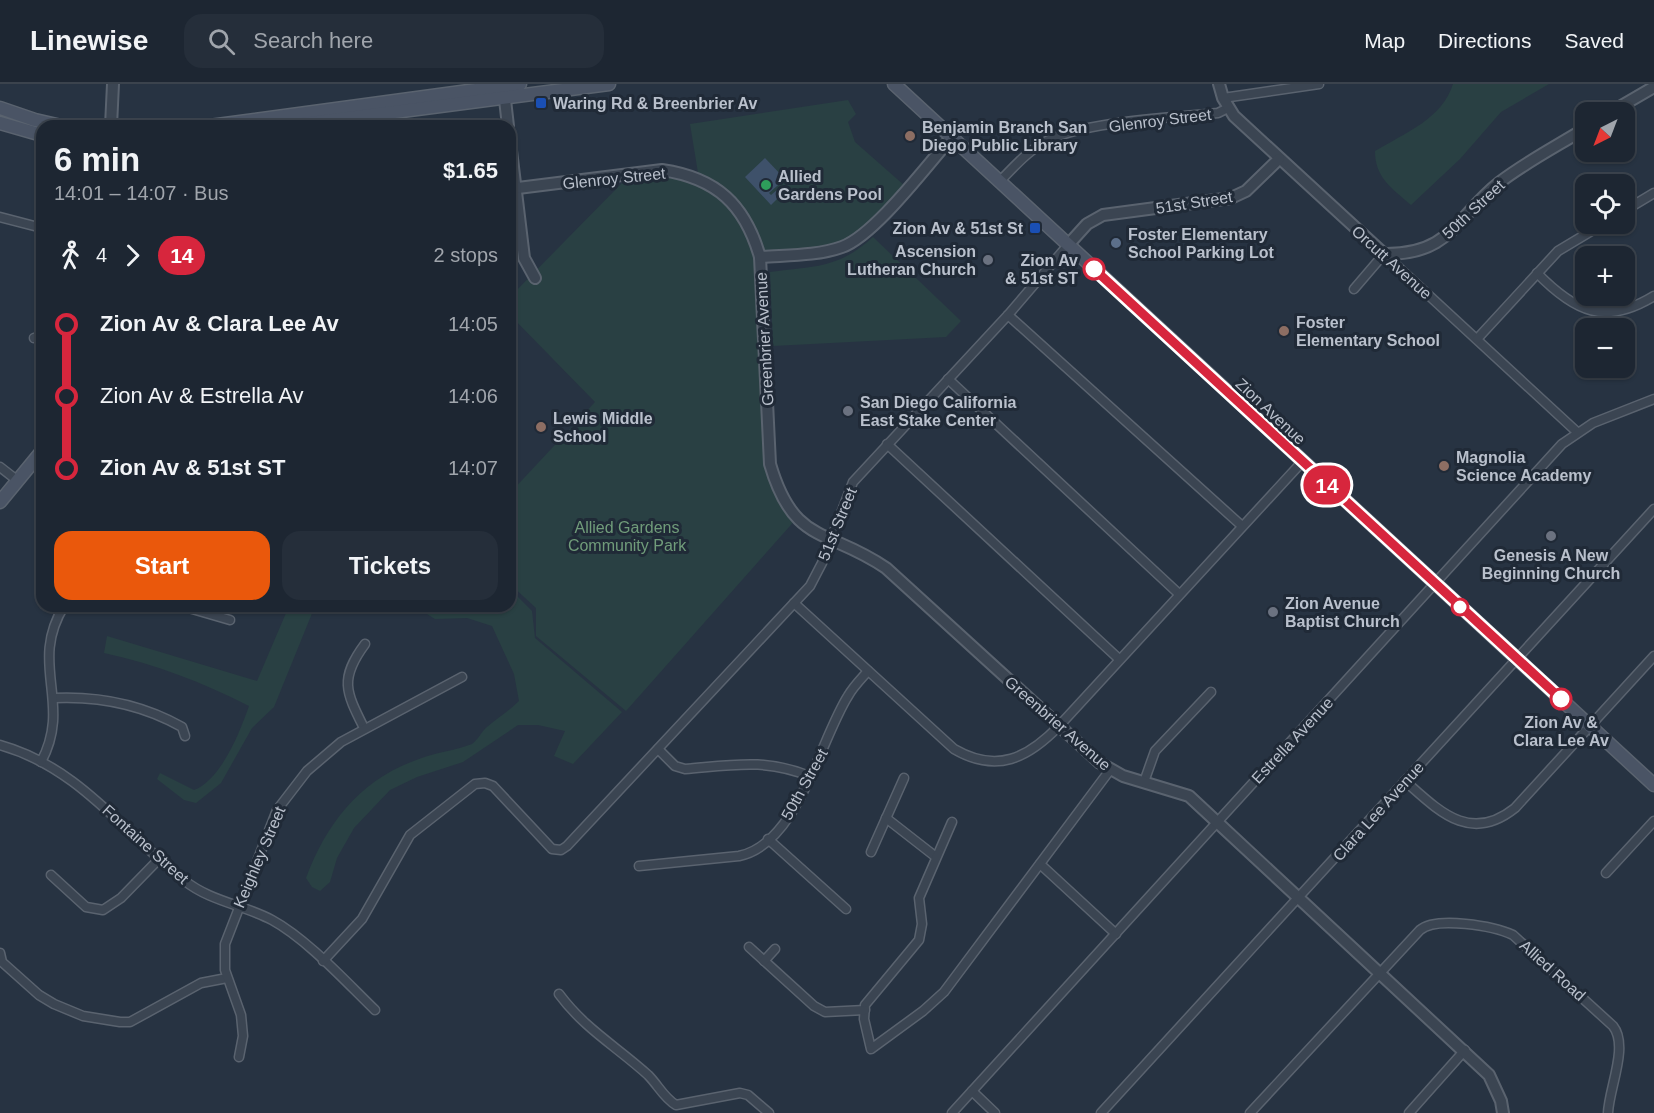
<!DOCTYPE html>
<meta charset="utf-8">
<style>
body{margin:0;font-family:Helvetica,sans-serif;background:#252e3a;color:#f1f3f6;height:100vh;display:flex;flex-direction:column;font-size:22px;white-space:nowrap}
*{box-sizing:border-box;margin:0}
p{font-size:20px;color:#a0a5ac}
.icon{flex:none;width:33px;height:33px;fill:none;stroke:currentColor;stroke-width:2;stroke-linecap:round;stroke-linejoin:round}
.map{position:relative;flex:1;overflow:hidden}
.panel{position:absolute;left:36px;top:36px;width:480px;height:492px;display:flex;flex-direction:column;background:#1d2632;border-radius:18px;box-shadow:0 2px 4px #0004,0 0 0 2px #3b434d}
.panel>*{flex:none}
.badge{padding:0 12px;border-radius:20px;font-size:21px;line-height:39px}
.needle{width:39px;rotate:222deg}
.controls{position:absolute;left:1575px;top:18px;display:grid;gap:12px}
.controls a{display:grid;place-items:center;width:60px;height:60px;border-radius:12px;background:#1d2632;box-shadow:0 2px 4px #0004,0 0 0 2px #3b434d;font-size:30px}
.map>.badge{position:absolute;translate:-50% -50%;box-shadow:0 0 0 3px #fff}
.legs{display:flex;align-items:center;gap:9px;height:66px;padding:0 18px;font-size:20px}
.legs p{margin-inline-start:auto}
.summary{display:flex;align-items:center;justify-content:space-between;height:102px;padding:0 18px}
h1{font-size:33px;font-weight:700;line-height:45px}
.cta{display:flex;gap:12px;margin-top:auto;padding:12px 18px}
.cta a{flex:1;height:69px;border-radius:18px;background:#ea580c;color:#fff;font-size:24px;font-weight:700;line-height:69px;text-align:center}
.cta a+a{background:#252e3a;color:#f1f3f6}
ul{padding:0 18px;list-style:none}
li{display:flex;align-items:center;gap:21px;height:72px;font-size:22px}
li i{display:grid;place-items:center;width:9px;height:100%;margin:0 8px;background:currentColor}
li i::after{content:'';width:15px;height:15px;margin:-8px;border:4px solid;border-radius:50%;background:#1d2632}
li p{margin-inline-start:auto}
li:first-child i{background:linear-gradient(#0000 50%,currentColor 0)}
li:last-child i{background:linear-gradient(currentColor 50%,#0000 0)}
header{display:flex;align-items:center;gap:36px;box-sizing:border-box;height:84px;padding:0 30px;background:#1d2632;border-bottom:2px solid #3b434d}
header strong{font-size:28px}
nav{display:flex;gap:33px;margin-inline-start:auto;font-size:21px}
.search{width:420px;height:54px;background:#252e3a;display:flex;align-items:center;gap:15px;box-sizing:border-box;padding:0 21px;border-radius:18px;color:#a0a5ac;font-size:22px}
.map>svg:first-child{display:block}
</style>
<header>
<strong>Linewise</strong>
<div class="search"><svg class="icon" aria-label="search" viewBox="0 0 24 24"><circle cx="10" cy="10" r="6"/><path d="M15 15l6 6"/></svg>Search here</div>
<nav><a>Map</a><a>Directions</a><a>Saved</a></nav>
</header>
<div class="map">
<svg width="1654" height="1029" viewBox="0 0 1654 1029">
<rect width="100%" height="100%" fill="#273342"/>
<g fill="#294043">
<path d="M1453 0H1549L1501 28 1460 75 1411 121C1392 104 1375 94 1375 67 1405 49 1442 35 1453 0Z"/>
<polygon points="848,16 856,30 848,38 855,58 905,102 861,150 841,163 760,174 770,372 797,434 626,627 536,552 536,524 510,500 510,409 595,318 510,231 510,213 622,99 654,87 699,95 690,40"/>
<path d="M873 153 961 237 946 253 773 262 770 188C814 182 838 185 873 153Z"/>
<path d="M510 505 532 527 535 554 622 628 573 680 554 672 565 647 538 641H518L463 678 417 693 390 706 354 744 337 774 330 798 320 807 312 803 306 794C327 738 361 695 419 675 436 668 455 667 472 660 478 656 481 648 487 643 498 634 509 627 519 617L514 590 492 542 467 534 435 535 414 522H510Z"/>
<path d="M289 522H315L274 623 252 644 221 699 196 719 184 716 157 695 160 689 194 706C221 696 240 648 249 622 202 598 155 580 104 569L107 552 257 597Z"/>
</g>
<polygon fill="#3e516a" points="765,74 785,95 769,109 771,111 777,106 781,111 771,121 745,93"/>
<g fill="none" stroke-linecap="round" stroke-linejoin="round">
<g stroke="#5a636f" stroke-width="11">
<g id="minor">
<polyline points="1223,14 1319,0"/>
<path d="M999 98C1014 83 1029 65 1049 56 1088 37 1172 34 1218 29L1228 24"/>
<polyline points="1624,127 1654,109"/>
<polyline points="0,133 42,144"/>
<path d="M1537 189C1575 228 1605 242 1654 212"/>
<polyline points="1354,205 1384,170 1577,348"/>
<polyline points="1008,231 1242,442"/>
<polyline points="34,254 42,252"/>
<polyline points="1477,255 1558,167 1603,140"/>
<polyline points="948,295 1179,510"/>
<polyline points="887,360 1119,575"/>
<polyline points="0,383 18,397"/>
<path d="M794 519 954 665C997 690 1028 674 1059 642L1302 378"/>
<polyline points="182,522 230,536"/>
<path d="M54 614C98 612 143 621 182 643L185 652"/>
<path d="M364 644C346 608 339 595 365 560"/>
<path d="M0 661C79 683 124 749 185 797 210 817 244 821 272 836 307 855 346 898 375 926"/>
<path d="M658 665 675 682 685 685C733 681 766 674 812 693"/>
<path d="M41 678C73 619 28 580 64 522"/>
<path d="M1405 697C1439 727 1470 760 1515 724L1654 572"/>
<polyline points="1144,698 1155,667 1211,608"/>
<polyline points="886,734 936,773"/>
<polyline points="952,738 919,814 922,840 919,856 865,921 864,935 871,965 923,927 944,908 1110,686"/>
<polyline points="768,755 846,825"/>
<polyline points="871,768 904,694"/>
<polyline points="1040,780 1116,850"/>
<path d="M639 782 739 772C798 760 820 656 848 612 853 603 861 595 868 587"/>
<polyline points="1606,789 1654,737"/>
<polyline points="51,791 86,823 103,826 121,814 160,774"/>
<polyline points="749,863 814,922 825,928 865,926"/>
<polyline points="0,869 2,878 39,911 54,920 83,932 120,938 130,938 201,899 227,894"/>
<polyline points="323,877 362,835 410,751 475,700 485,699 493,702 552,765 561,766 567,762 810,502 822,479 853,398 1008,231 1068,161"/>
<polyline points="764,877 775,865"/>
<path d="M559 910C585 945 616 962 648 991 658 1001 664 1014 676 1021L740 1009 748 1011 769 1029"/>
<polyline points="239,973 243,952 241,931 225,886 225,860 277,726 307,687 341,658 462,593"/>
<polyline points="972,1007 995,1029"/>
<polyline points="952,1029 1562,360 1593,339 1654,315"/>
<polyline points="1101,1029 1654,425"/>
<path d="M1250 1029 1420 846C1436 832 1494 842 1513 851L1613 942C1629 962 1609 1004 1608 1029"/>
<polyline points="1409,1029 1465,966"/>
</g>
</g>
<g stroke="#5a636f" stroke-width="14">
<g id="tertiary">
<path d="M1219 0 1223 14 1234 32 1384 170C1452 171 1456 132 1500 98 1526 78 1557 62 1586 44"/>
<polyline points="504,7 508,42"/>
<polyline points="1611,28 1654,3"/>
<polyline points="111,42 113,0"/>
<polyline points="510,58 524,174 535,194"/>
<path d="M510 105 662 86C717 94 745 121 760 173L770 380C794 462 828 444 886 484L1100 679 1123 692 1189 712 1489 991 1501 1017 1503 1029"/>
<polyline points="1068,161 1087,140 1103,131 1231,114 1246,107 1279,75"/>
<path d="M760 173C786 171 817 172 842 163 875 151 927 81 952 53"/>
</g>
</g>
<g stroke="#5a636f" stroke-width="15">
<g id="secondary">
<polyline points="894,0 1654,701"/>
<polyline points="0,24 35,36 61,42"/>
<polyline points="0,39 42,51"/>
<polyline points="210,42 520,0"/>
<polyline points="287,42 609,0"/>
<polyline points="0,418 42,367"/>
</g>
</g>
<use href="#minor" stroke="#3b4552" stroke-width="8"/>
<use href="#tertiary" stroke="#3b4552" stroke-width="10"/>
<use href="#secondary" stroke="#4a5465" stroke-width="12"/>
</g>
<g fill="none" stroke-linecap="round" stroke-linejoin="round">
<g stroke="#fff" stroke-width="14">
<polyline id="line-1" points="1094,185 1561,615"/>
</g>
<use href="#line-1" stroke="#d7263d" stroke-width="9"/>
</g>
<g fill="#1a4fb4" stroke="#202a37" stroke-width="2">
<rect x="535" y="13" width="12" height="12" rx="3"/>
<rect x="1029" y="138" width="12" height="12" rx="3"/>
</g>
<g fill="#8d6e63" stroke="#202a37" stroke-width="2">
<circle cx="910" cy="52" r="6"/>
<circle cx="1284" cy="247" r="6"/>
<circle cx="541" cy="343" r="6"/>
<circle cx="1444" cy="382" r="6"/>
</g>
<circle fill="#2e9e5b" stroke="#202a37" stroke-width="2" cx="766" cy="101" r="6"/>
<circle fill="#5c6f8a" stroke="#202a37" stroke-width="2" cx="1116" cy="159" r="6"/>
<g fill="#6b7280" stroke="#202a37" stroke-width="2">
<circle cx="988" cy="176" r="6"/>
<circle cx="848" cy="327" r="6"/>
<circle cx="1551" cy="452" r="6"/>
<circle cx="1273" cy="528" r="6"/>
</g>
<g fill="#fff" stroke="#d7263d" stroke-width="3">
<circle cx="1094" cy="185" r="10"/>
<circle cx="1460" cy="523" r="8"/>
<circle cx="1561" cy="615" r="10"/>
</g>
<g text-anchor="middle" stroke-width="6" stroke-linejoin="round" paint-order="stroke">
<g font-size="16" font-weight="bold" fill="#b9c0cc" stroke="#202a37" text-anchor="start">
<text x="553" y="25">Waring Rd &amp; Breenbrier Av</text>
<text x="922" y="49">Benjamin Branch San<tspan x="922" dy="18">Diego Public Library</tspan></text>
<text x="778" y="98">Allied<tspan x="778" dy="18">Gardens Pool</tspan></text>
<text x="1023" y="150" text-anchor="end">Zion Av &amp; 51st St</text>
<text x="1128" y="156">Foster Elementary<tspan x="1128" dy="18">School Parking Lot</tspan></text>
<text x="976" y="173" text-anchor="end">Ascension<tspan x="976" dy="18">Lutheran Church</tspan></text>
<text x="1296" y="244">Foster<tspan x="1296" dy="18">Elementary School</tspan></text>
<text x="860" y="324">San Diego California<tspan x="860" dy="18">East Stake Center</tspan></text>
<text x="553" y="340">Lewis Middle<tspan x="553" dy="18">School</tspan></text>
<text x="1456" y="379">Magnolia<tspan x="1456" dy="18">Science Academy</tspan></text>
<text x="1551" y="477" text-anchor="middle">Genesis A New<tspan x="1551" dy="18">Beginning Church</tspan></text>
<text x="1285" y="525">Zion Avenue<tspan x="1285" dy="18">Baptist Church</tspan></text>
</g>
<g font-size="16" fill="#b9c0cc" stroke="#202a37">
<text transform="translate(1160 36) rotate(-7)" y="6">Glenroy Street</text>
<text transform="translate(614 94) rotate(-6)" y="6">Glenroy Street</text>
<text transform="translate(1194 118) rotate(-9)" y="6">51st Street</text>
<text transform="translate(1473 125) rotate(-43)" y="6">50th Street</text>
<text transform="translate(1392 178) rotate(42)" y="6">Orcutt Avenue</text>
<text transform="translate(764 255) rotate(-93)" y="6">Greenbrier Avenue</text>
<text transform="translate(1271 327) rotate(43)" y="6">Zion Avenue</text>
<text transform="translate(837 440) rotate(-68)" y="6">51st Street</text>
<text transform="translate(1058 639) rotate(41)" y="6">Greenbrier Avenue</text>
<text transform="translate(1292 656) rotate(-47)" y="6">Estrella Avenue</text>
<text transform="translate(804 700) rotate(-61)" y="6">50th Street</text>
<text transform="translate(1378 727) rotate(-48)" y="6">Clara Lee Avenue</text>
<text transform="translate(146 760) rotate(42)" y="6">Fontaine Street</text>
<text transform="translate(259 773) rotate(-67)" y="6">Keighley Street</text>
<text transform="translate(1553 886) rotate(42)" y="6">Allied Road</text>
</g>
<g font-size="16" font-weight="bold" fill="#b9c0cc" stroke="#202a37" text-anchor="end">
<text x="1078" y="182">Zion Av<tspan x="1078" dy="18">&amp; 51st ST</tspan></text>
<text x="1561" y="644" text-anchor="middle">Zion Av &amp;<tspan x="1561" dy="18">Clara Lee Av</tspan></text>
</g>
<g font-size="16" fill="#709c7a" stroke="#202a37">
<text x="627" y="449">Allied Gardens<tspan x="627" dy="18">Community Park</tspan></text>
</g>
</g>
</svg>
<div class="controls">
<a><svg class="needle" viewBox="-14 -14 28 28"><path d="M0-13l5 13h-10z" fill="#e53935"/><path d="M0 13l5-13h-10z" fill="#a0a5ac"/></svg></a>
<a><svg class="icon" aria-label="locate" viewBox="0 0 24 24"><circle cx="12" cy="12" r="6"/><path d="M12 2v4M12 18v4M2 12h4M18 12h4"/></svg></a>
<a>+</a>
<a>−</a>
</div>
<b class="badge" style="left:1327px;top:401px;background:#d7263d;color:#fff">14</b>
<section class="panel">
<div class="summary"><div><h1>6 min</h1><p>14:01 – 14:07 · Bus</p></div><b>$1.65</b></div>
<div class="legs"><svg class="icon" aria-label="walk" viewBox="0 0 24 24"><circle cx="13" cy="4" r="2"/><path d="M13 8l-2 6 4 7M11 14l-3 7M7 12l3-4h3l4 4"/></svg>4<svg class="icon" aria-label="forward" viewBox="0 0 24 24"><path d="M9 5l7 7-7 7"/></svg><b class="badge" style="background:#d7263d;color:#fff">14</b><p>2 stops</p></div>
<ul>
<li><i style="color:#d7263d"></i><b>Zion Av &amp; Clara Lee Av</b><p>14:05</p></li>
<li><i style="color:#d7263d"></i><span>Zion Av &amp; Estrella Av</span><p>14:06</p></li>
<li><i style="color:#d7263d"></i><b>Zion Av &amp; 51st ST</b><p>14:07</p></li>
</ul>
<div class="cta"><a>Start</a><a>Tickets</a></div>
</section>
</div>
